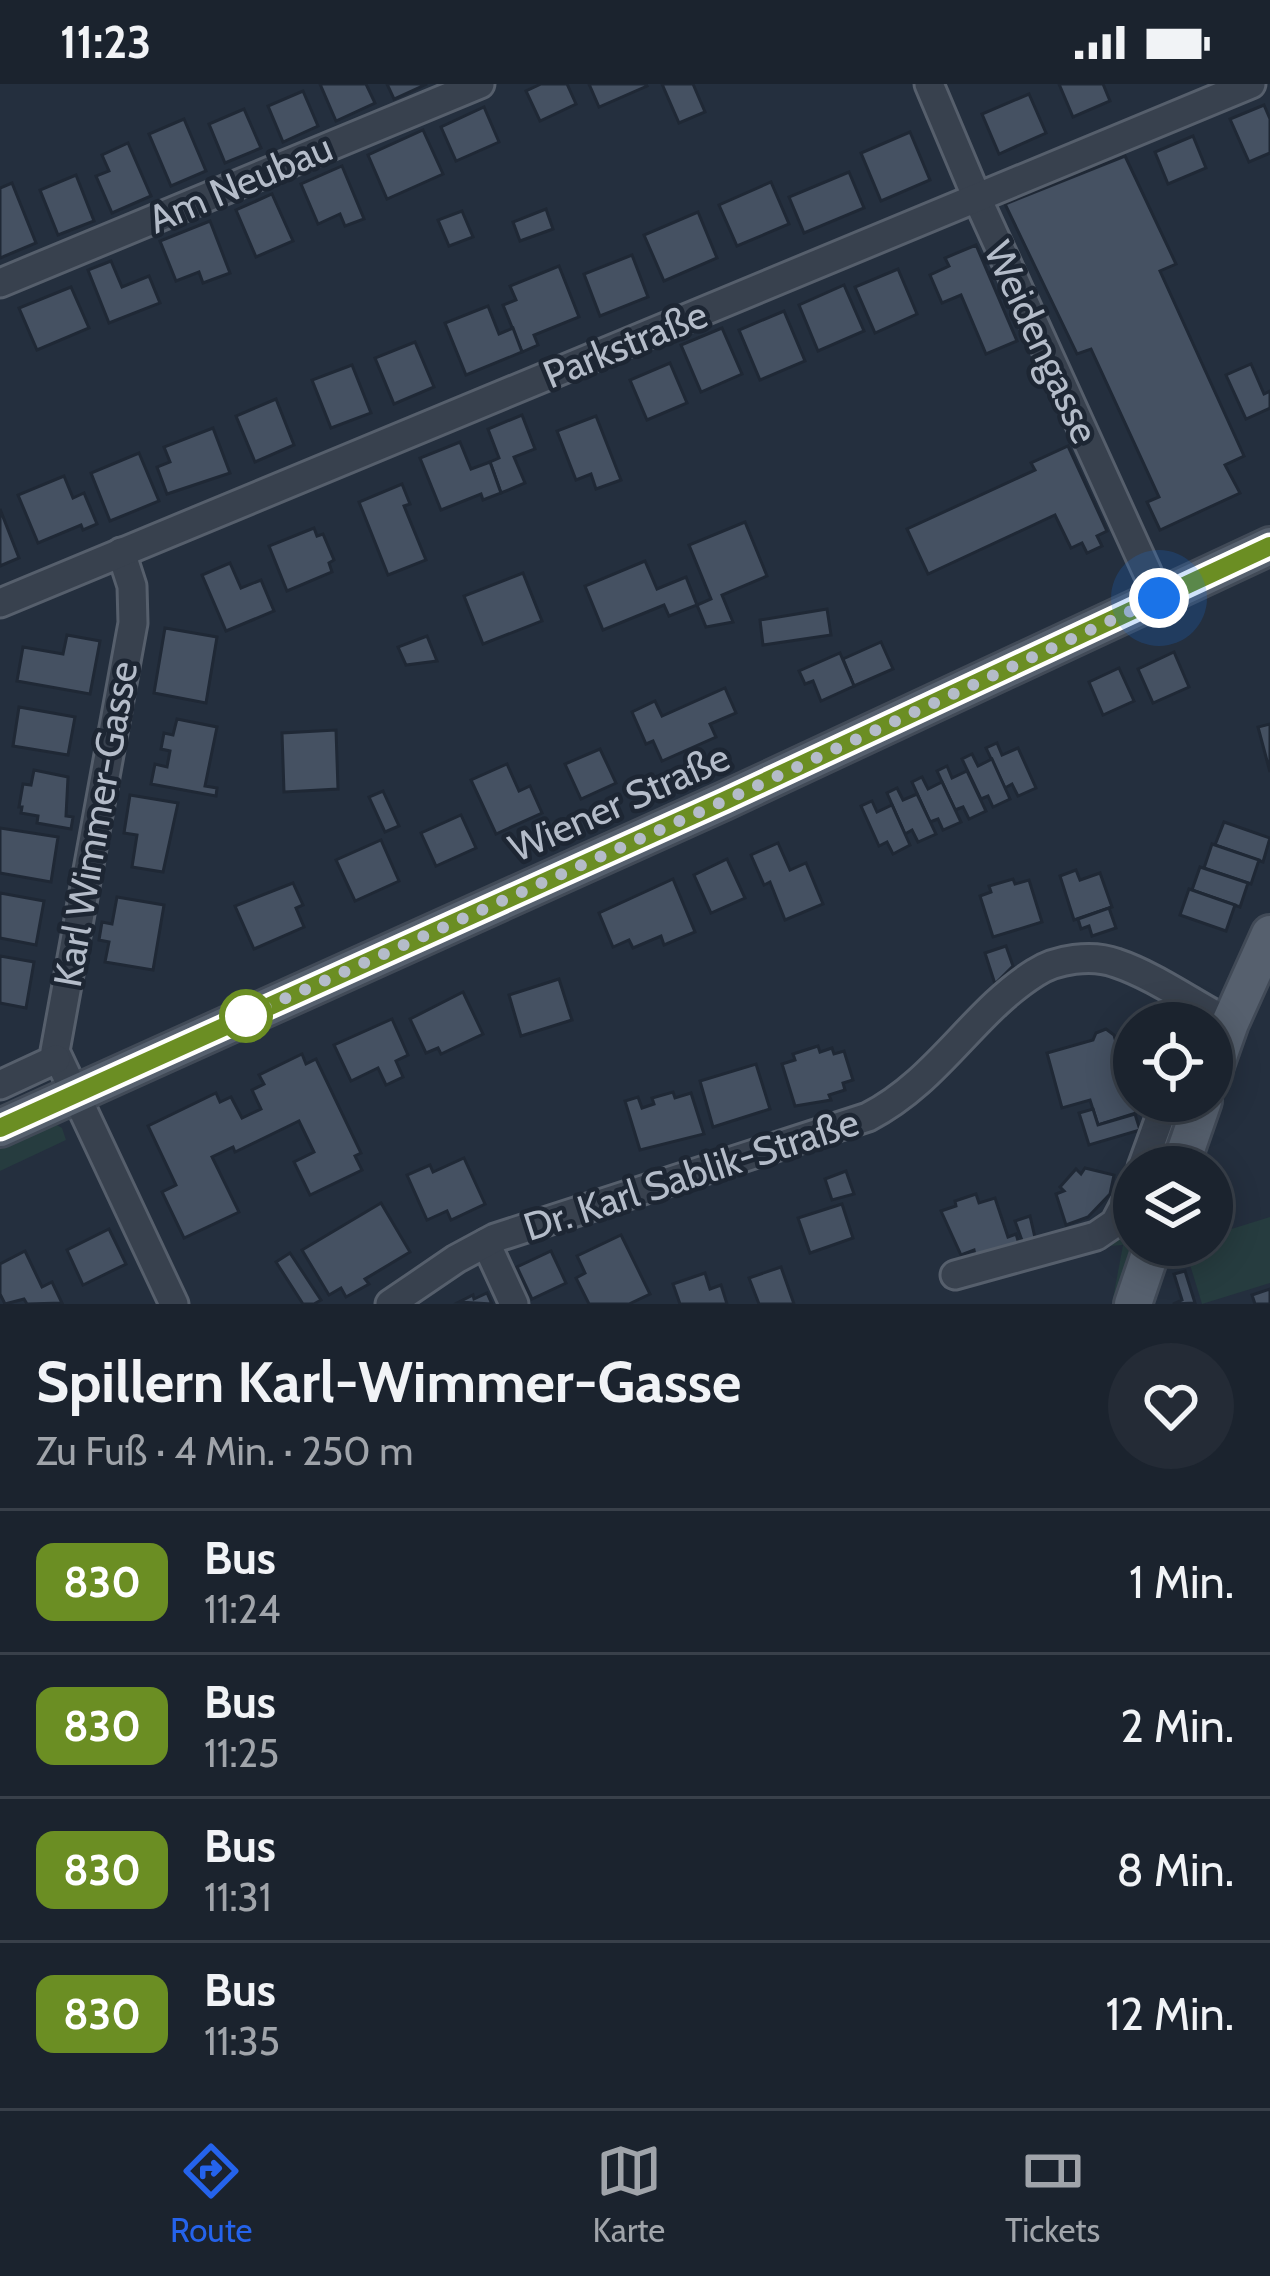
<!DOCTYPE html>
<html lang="de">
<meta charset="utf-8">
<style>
body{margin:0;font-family:Cabin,sans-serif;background:#242b36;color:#f1f3f6;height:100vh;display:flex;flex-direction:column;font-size:45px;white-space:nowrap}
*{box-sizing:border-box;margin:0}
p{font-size:39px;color:#a0a4aa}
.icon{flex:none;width:66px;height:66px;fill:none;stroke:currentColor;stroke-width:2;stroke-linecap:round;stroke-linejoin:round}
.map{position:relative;height:1220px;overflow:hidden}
.drawer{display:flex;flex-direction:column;background:#1b232e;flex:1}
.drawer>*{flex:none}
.badge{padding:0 24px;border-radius:18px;font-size:42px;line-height:78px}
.tools{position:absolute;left:1113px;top:918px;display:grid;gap:24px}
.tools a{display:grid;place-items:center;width:120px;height:120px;border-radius:50%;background:#1b232e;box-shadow:0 6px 30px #0003,0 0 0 3px #39404a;font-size:60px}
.you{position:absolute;width:60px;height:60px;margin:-30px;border:9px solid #fff;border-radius:50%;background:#1a73e8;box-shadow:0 0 0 18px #1a73e833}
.map>.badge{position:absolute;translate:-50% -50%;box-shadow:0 0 0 6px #fff}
.round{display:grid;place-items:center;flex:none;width:126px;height:126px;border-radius:63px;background:#242b36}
.summary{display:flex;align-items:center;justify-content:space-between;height:204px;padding:0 36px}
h1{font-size:57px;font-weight:700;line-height:90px}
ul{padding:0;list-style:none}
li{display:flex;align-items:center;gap:36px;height:144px;padding:0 36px;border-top:3px solid #39404a}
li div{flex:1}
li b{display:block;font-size:45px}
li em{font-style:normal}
li .badge{min-width:132px;font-weight:700;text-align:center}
.status{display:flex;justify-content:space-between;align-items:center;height:84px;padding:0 60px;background:#1b232e;direction:ltr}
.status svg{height:33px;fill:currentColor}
.menu{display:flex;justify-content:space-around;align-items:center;height:168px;border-top:3px solid #39404a;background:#1b232e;font-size:33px;color:#a0a4aa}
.menu a{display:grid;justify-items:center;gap:6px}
.menu .selected{color:#2563eb}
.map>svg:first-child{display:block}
</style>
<div class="status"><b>11:23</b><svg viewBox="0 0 49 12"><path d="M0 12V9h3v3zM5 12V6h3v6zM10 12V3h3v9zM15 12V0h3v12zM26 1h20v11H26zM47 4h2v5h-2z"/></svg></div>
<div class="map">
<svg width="1270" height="1220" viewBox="0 0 1270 1220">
<rect width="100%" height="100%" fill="#242f3e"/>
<g fill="#263c3f">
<polygon points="57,1041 62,1044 66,1056 0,1087 0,1062"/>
<polygon points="1134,1130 1134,1161 1123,1220 1112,1220 1123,1161 1092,1163"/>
<polygon points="1270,1133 1270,1199 1202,1220 1184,1161 1212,1161 1212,1151"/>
</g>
<g fill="#455162" stroke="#1f2835" stroke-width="3">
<polygon points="320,0 366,0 375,19 336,37"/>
<polygon points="387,0 427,0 394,15"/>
<polygon points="541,0 567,0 576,20 540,37 526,7"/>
<polygon points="589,0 646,0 647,2 599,23"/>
<polygon points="662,0 693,0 705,28 679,39"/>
<polygon points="1059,0 1103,0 1110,17 1073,33"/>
<polygon points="303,7 318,42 283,58 268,22"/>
<polygon points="1029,10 1046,49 999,70 982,30"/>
<polygon points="1264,21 1270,35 1270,69 1249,78 1230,35"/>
<polygon points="484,23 499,58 456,77 441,43"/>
<polygon points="244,25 261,64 225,79 209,40"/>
<polygon points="184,35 206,87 171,102 149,50"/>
<polygon points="423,46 443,90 387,115 368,71"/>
<polygon points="910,48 930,96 881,117 861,69"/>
<polygon points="1193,52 1206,84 1168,100 1155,68"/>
<polygon points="128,59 151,112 112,129 96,92 109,87 102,71"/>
<polygon points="1125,72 1176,180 1160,187 1244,372 1225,381 1240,409 1160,446 1147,418 1159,413 1091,265 1077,270 1005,120"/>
<polygon points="342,82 364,135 345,142 340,130 318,140 301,100"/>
<polygon points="849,88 864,124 804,149 789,113"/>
<polygon points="76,91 94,137 58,151 40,106"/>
<polygon points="771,98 789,140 737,162 719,121"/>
<polygon points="12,99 36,159 0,174 0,104"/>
<polygon points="272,110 293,157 256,173 236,126"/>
<polygon points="546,125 553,145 520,157 513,138"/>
<polygon points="462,127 473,153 449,162 438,136"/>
<polygon points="698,128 717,174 664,197 644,151"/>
<polygon points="210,137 230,189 203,199 199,188 176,197 160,157"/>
<polygon points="976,161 1017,257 986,270 961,211 942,219 930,191 949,182 945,174"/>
<polygon points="632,171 648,213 600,232 584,190"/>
<polygon points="111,177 122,203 149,192 160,219 109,239 88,186"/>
<polygon points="559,182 579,233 534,251 538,261 522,268 503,221 516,216 510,202"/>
<polygon points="898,185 917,230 875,249 855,203"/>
<polygon points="844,201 864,247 818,267 799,221"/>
<polygon points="71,203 89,244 37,266 19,224"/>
<polygon points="488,222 499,250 513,244 522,268 466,291 445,239"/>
<polygon points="784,227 805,277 760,296 739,246"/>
<polygon points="722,244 742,290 701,308 681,261"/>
<polygon points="415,258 434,303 394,320 375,274"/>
<polygon points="670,279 687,319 647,336 630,296"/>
<polygon points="1251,280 1264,310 1270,307 1270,324 1246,335 1226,291"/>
<polygon points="352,281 371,329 331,344 312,296"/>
<polygon points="276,315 294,361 255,378 236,332"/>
<polygon points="522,331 535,365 514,373 525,399 501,409 490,378 499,374 488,345"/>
<polygon points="596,332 621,396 596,405 591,390 576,396 557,347"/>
<polygon points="213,344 230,389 167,410 157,383 170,378 164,363"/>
<polygon points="460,358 471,385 490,378 501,409 483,416 481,410 441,426 420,374"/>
<polygon points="1068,362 1107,447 1097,452 1102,462 1087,469 1082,459 1071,464 1055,431 928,490 907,445 1035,386 1031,379"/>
<polygon points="139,369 159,417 110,437 91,389"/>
<polygon points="64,392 73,414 84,409 97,440 83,446 81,441 38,459 18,411"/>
<polygon points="402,400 410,420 404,422 426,476 388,491 359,418"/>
<polygon points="0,425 19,474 0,482"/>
<polygon points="745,438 767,492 722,511 733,538 706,543 697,521 711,515 689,461"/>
<polygon points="314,444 317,452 323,450 334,476 329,479 332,488 287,507 269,462"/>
<polygon points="645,477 657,505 686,493 697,521 669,532 664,521 603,546 585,502"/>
<polygon points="230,479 241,504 261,496 274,527 226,547 202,491"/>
<polygon points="523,489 542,537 483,560 464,512"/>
<polygon points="827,525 831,551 763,561 760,536"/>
<polygon points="165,544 217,553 206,619 154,609"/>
<polygon points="67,551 100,557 90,610 17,597 23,563 63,570"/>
<polygon points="427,552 437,577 406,581 398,563"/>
<polygon points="881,558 893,585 854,602 843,575"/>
<polygon points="1174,568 1189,603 1153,619 1138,585"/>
<polygon points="840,569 854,602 821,617 813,597 805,600 799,587"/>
<polygon points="1119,584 1134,617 1103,631 1089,598"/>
<polygon points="725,604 736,629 710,640 716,653 662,677 653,657 646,660 632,628 655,617 662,632"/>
<polygon points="19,623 75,633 68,671 13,662"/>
<polygon points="177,635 217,643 205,702 217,704 216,712 151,700 155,680 167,683 170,667 161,665 164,649 173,651"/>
<polygon points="1270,640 1270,688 1258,643"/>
<polygon points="336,646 338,705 284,708 282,649"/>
<polygon points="997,659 1002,671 1018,664 1036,704 1018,712 1012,700 1005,704 986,664"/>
<polygon points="600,665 616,699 581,715 565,680"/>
<polygon points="972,670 978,682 992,675 1010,715 993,723 988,712 981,715 962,675"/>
<polygon points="507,680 519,707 530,702 542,729 496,750 471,696"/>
<polygon points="947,682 952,694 967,687 986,727 969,735 963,723 955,726 937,687"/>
<polygon points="34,686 68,693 66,732 73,733 71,745 37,739 38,732 21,729 22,723 19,723 23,700 31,701"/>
<polygon points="922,693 928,705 942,698 961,738 943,746 938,735 930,738 912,698"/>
<polygon points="897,704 903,716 917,710 936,750 918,758 912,746 905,750 887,709"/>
<polygon points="383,707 399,742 385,748 369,713"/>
<polygon points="130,711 178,719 163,788 132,783 137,751 124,749"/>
<polygon points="872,717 877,728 892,721 910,761 893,770 887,758 879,762 861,722"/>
<polygon points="461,731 476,764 436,782 421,749"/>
<polygon points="1224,738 1270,754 1263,778 1215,761"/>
<polygon points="0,744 58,753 51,798 0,789"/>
<polygon points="381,756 399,797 355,817 336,776"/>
<polygon points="778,759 790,786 806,779 823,820 785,836 770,798 764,801 751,771"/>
<polygon points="1212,760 1259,776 1251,800 1204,784"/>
<polygon points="727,775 745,814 711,829 694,791"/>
<polygon points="1200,783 1248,799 1240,823 1192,806"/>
<polygon points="1076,786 1080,796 1100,789 1112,823 1074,836 1060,792"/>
<polygon points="673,795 695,848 664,861 661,852 633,864 629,856 613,863 599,829"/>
<polygon points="1013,795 1015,800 1029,796 1042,838 993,853 980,812 991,808 989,802"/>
<polygon points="293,799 303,821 296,824 304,843 254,865 235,822"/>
<polygon points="1189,805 1235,821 1226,847 1180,831"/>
<polygon points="0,809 44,817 36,861 0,854"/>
<polygon points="117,813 164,821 153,886 105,878 109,858 99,856 102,838 112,840"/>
<polygon points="1109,824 1116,844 1092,852 1089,842 1081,845 1078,835"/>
<polygon points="1006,862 1013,882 995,900 985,869"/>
<polygon points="0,872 34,878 26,924 0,919"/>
<polygon points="559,895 572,936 521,952 509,911"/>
<polygon points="463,908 483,950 441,970 438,964 426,969 410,935"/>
<polygon points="392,935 408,971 396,977 403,993 386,1001 378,984 351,997 334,961"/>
<polygon points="1106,945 1114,951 1136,1029 1098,1041 1090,1016 1062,1024 1047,969 1093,956 1096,949"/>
<polygon points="818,962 820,968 832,964 834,970 844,967 853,996 843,999 845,1006 829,1011 831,1016 795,1022 782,980 795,976 793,970"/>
<polygon points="302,970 306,980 316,975 361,1069 355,1072 362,1086 310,1111 294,1078 314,1068 299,1037 235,1068 233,1063 212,1073 239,1128 184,1154 162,1108 176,1101 148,1042 216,1009 220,1018 231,1013 242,1034 261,1025 252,1006 264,1000 259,991"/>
<polygon points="756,980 770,1025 713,1043 700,997"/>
<polygon points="673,1008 675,1014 691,1009 704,1050 640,1066 625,1017 638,1013 642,1024 654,1020 652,1014"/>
<polygon points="1093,1025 1098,1041 1135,1030 1140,1046 1089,1061 1079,1029"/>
<polygon points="464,1074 485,1120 451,1136 447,1127 427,1136 407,1091 430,1081 433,1088"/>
<polygon points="1085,1084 1114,1091 1110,1110 1088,1133 1066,1141 1056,1110 1064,1107 1060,1103 1076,1085 1081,1090"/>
<polygon points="846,1087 854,1110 832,1116 825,1095"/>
<polygon points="976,1110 979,1119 995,1114 1008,1153 1016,1150 1020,1163 989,1174 987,1168 975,1171 974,1166 961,1171 941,1127 956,1122 955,1117"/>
<polygon points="381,1119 410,1168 365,1195 369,1200 346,1213 341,1204 329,1211 302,1166"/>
<polygon points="842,1120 853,1154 810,1169 798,1134"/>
<polygon points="1030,1132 1036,1158 1024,1162 1015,1137"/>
<polygon points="109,1145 126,1180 83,1201 67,1166"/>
<polygon points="621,1151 650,1210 629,1220 589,1220 576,1194 585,1189 577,1172"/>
<polygon points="25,1167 42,1203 52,1198 62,1219 27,1220 24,1215 5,1220 0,1210 0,1180"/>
<polygon points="551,1167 566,1199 532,1215 517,1183"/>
<polygon points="290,1169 321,1216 314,1220 303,1220 276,1178"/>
<polygon points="781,1183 794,1220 759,1220 749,1194"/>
<polygon points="1185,1187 1195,1219 1173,1220 1182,1216 1174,1190"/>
<polygon points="705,1189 710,1205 721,1201 727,1220 680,1220 673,1200"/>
<polygon points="1270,1205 1270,1220 1255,1220 1252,1211"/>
<polygon points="487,1209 492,1220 459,1218 473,1211 474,1215"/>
</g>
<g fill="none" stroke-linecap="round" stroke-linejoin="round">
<g stroke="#565f6c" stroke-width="33">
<g id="minor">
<polyline points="929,0 977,114 1159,514"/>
<polyline points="0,199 480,0"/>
<polyline points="121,468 132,502 133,539 55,967 174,1220"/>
<polyline points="0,519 1251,0"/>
<polyline points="0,1001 56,975"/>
<polyline points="1142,1083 1166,1017"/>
<polyline points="486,1159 514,1220"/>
<polyline points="955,1191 1096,1152 1115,1139 1134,1103"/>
<path d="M390 1220 456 1175 495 1154 868 1033C938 997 973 928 1035 889 1056 875 1092 870 1116 879 1155 892 1193 920 1230 939"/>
</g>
</g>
<g stroke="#414a57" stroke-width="42">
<g id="major">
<polyline points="1212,990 1230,939 1270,850"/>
<polyline points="0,1044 724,717 1270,462"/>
<polyline points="1180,1083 1203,1017"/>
<polyline points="1133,1220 1153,1161"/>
</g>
</g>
<use href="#minor" stroke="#38414e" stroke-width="27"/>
<use href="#major" stroke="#56606e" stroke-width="36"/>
</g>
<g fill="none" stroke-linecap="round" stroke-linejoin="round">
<g stroke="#fff" stroke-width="27">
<polyline id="line" points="0,1044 724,717 1270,462"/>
</g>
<use href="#line" stroke="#6b8e23" stroke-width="18"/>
<polyline stroke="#b4bcc9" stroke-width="12" stroke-dasharray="0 21.6" points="246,932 724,717 1159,514"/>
</g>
<circle fill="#fff" stroke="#6b8e23" stroke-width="6" cx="246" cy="932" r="24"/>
<g text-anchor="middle" stroke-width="9" stroke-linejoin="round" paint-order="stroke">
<g font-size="39" fill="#b4bcc9" stroke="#1d2633">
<text transform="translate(240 99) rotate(-23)" y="14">Am Neubau</text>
<text transform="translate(1042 258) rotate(65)" y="14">Weidengasse</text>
<text transform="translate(625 260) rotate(-22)" y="14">Parkstraße</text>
<text transform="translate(619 718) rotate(-24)" y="14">Wiener Straße</text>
<text transform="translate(95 740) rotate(-80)" y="14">Karl Wimmer-Gasse</text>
<text transform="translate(691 1090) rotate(-18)" y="14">Dr. Karl Sablik-Straße</text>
</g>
</g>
</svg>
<div class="tools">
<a><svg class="icon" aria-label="locate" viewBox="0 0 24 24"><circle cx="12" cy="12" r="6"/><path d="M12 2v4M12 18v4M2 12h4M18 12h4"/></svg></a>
<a><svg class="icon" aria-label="layers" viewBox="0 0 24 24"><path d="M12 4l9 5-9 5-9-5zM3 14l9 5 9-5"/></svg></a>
</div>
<div class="you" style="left:1159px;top:514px"></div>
</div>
<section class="drawer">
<div class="summary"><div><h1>Spillern Karl-Wimmer-Gasse</h1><p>Zu Fuß · 4 Min. · 250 m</p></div><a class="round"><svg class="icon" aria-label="heart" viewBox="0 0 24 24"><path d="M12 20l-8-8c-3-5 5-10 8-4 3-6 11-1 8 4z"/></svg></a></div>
<ul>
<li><span class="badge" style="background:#6b8e23;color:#fff">830</span><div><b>Bus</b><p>11:24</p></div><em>1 Min.</em></li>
<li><span class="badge" style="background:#6b8e23;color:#fff">830</span><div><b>Bus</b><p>11:25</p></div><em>2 Min.</em></li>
<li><span class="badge" style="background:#6b8e23;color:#fff">830</span><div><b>Bus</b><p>11:31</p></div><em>8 Min.</em></li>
<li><span class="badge" style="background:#6b8e23;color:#fff">830</span><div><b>Bus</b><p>11:35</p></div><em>12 Min.</em></li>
</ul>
</section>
<nav class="menu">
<a class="selected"><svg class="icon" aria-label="directions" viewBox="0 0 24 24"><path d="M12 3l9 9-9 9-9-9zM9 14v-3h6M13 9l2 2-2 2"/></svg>Route</a>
<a><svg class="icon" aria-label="map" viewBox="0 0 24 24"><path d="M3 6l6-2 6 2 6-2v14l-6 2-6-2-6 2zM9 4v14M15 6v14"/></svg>Karte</a>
<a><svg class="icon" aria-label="tickets" viewBox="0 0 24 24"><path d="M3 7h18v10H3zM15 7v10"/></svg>Tickets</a>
</nav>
